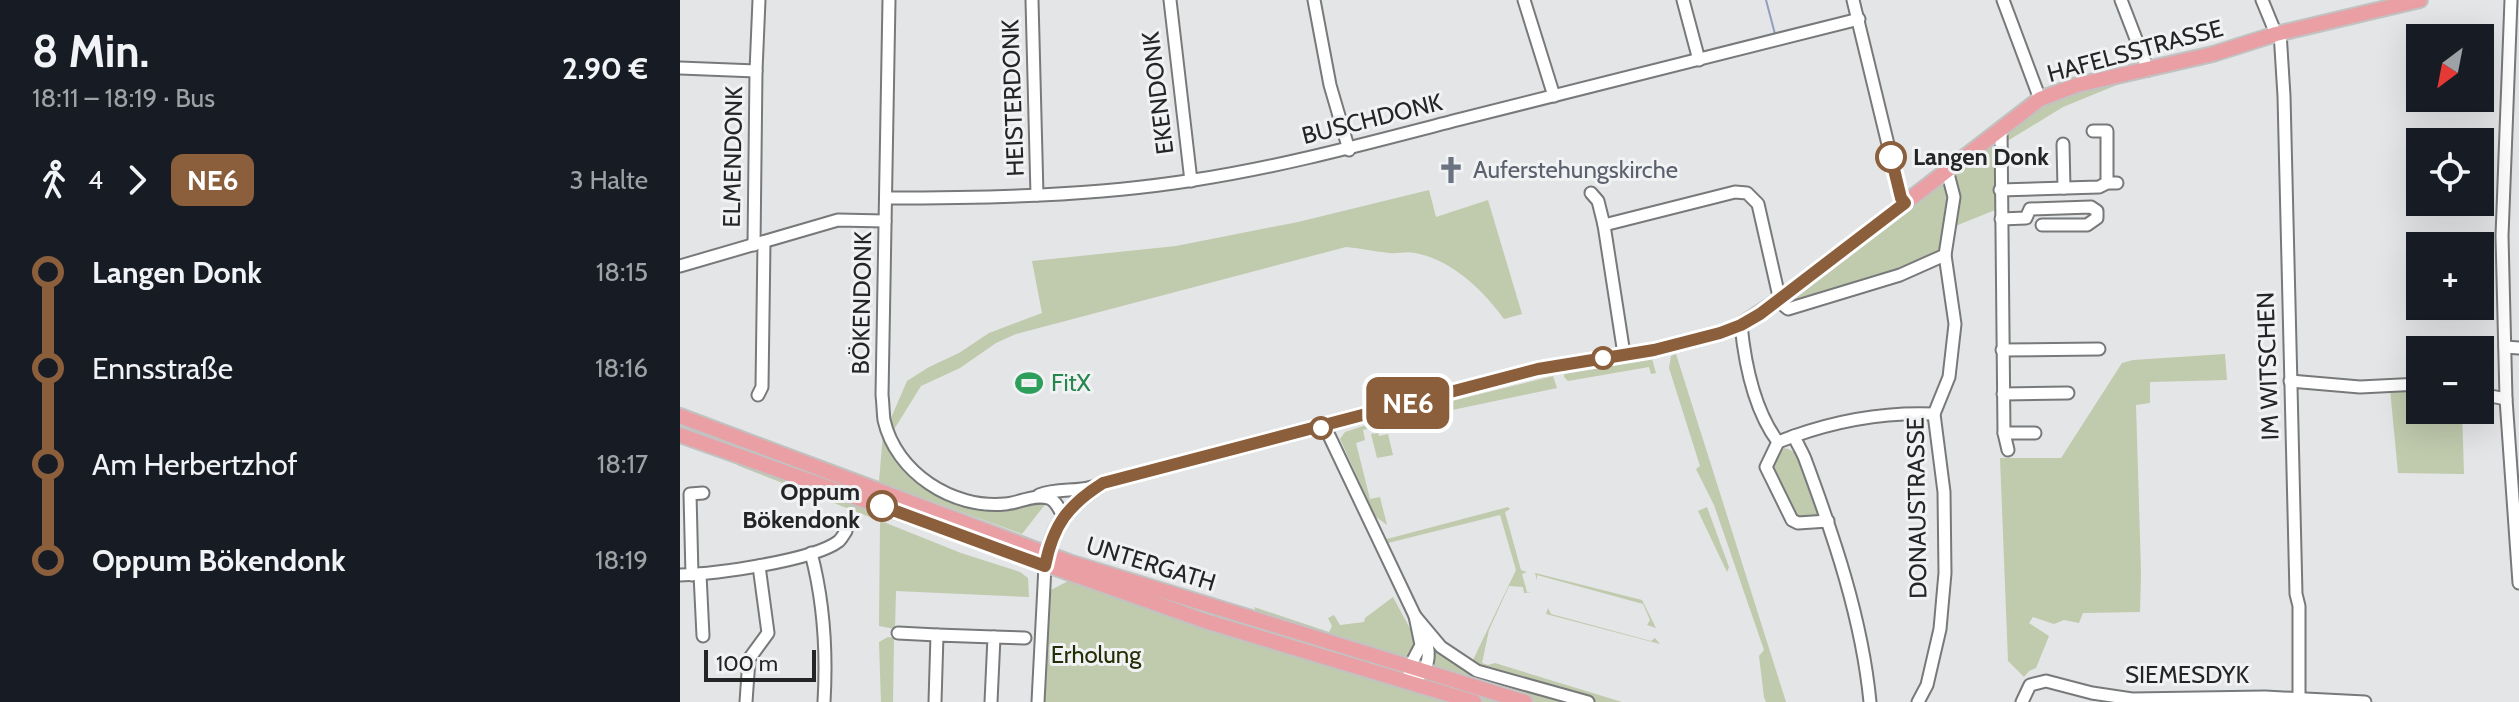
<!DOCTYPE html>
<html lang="de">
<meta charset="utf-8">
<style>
body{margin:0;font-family:Cabin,sans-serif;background:#20242c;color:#f1f3f6;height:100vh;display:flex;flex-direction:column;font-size:30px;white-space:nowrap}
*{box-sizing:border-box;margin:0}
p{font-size:26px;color:#9ea1a6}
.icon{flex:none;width:44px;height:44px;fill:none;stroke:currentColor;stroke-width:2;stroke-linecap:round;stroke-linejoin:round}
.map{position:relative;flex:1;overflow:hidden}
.details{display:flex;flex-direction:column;background:#171b24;width:680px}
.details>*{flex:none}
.badge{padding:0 16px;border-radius:12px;font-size:28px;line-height:52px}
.needle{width:52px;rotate:212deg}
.controls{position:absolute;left:1726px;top:24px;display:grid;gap:16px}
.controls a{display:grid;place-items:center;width:88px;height:88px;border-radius:0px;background:#171b24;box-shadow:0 8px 32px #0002;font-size:40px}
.scale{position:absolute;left:24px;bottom:20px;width:112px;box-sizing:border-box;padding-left:8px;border:4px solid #242525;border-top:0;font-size:22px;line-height:28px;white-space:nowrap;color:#242525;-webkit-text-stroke:6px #f1f2f4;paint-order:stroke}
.map>.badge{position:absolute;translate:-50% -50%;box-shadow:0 0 0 4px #fff}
.legs{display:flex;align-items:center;gap:12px;height:88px;padding:0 32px;font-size:26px}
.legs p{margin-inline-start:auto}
.summary{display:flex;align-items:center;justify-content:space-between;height:136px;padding:0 32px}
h1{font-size:44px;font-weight:800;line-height:60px}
ul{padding:0 32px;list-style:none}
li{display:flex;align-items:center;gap:28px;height:96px;font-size:30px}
li i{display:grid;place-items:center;width:12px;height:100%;margin:0 10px;background:currentColor}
li i::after{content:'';width:20px;height:20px;margin:-10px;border:6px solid;border-radius:50%;background:#171b24}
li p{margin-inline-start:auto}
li:first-child i{background:linear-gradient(#0000 50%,currentColor 0)}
li:last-child i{background:linear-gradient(currentColor 50%,#0000 0)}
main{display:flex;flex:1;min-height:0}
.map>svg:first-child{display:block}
</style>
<main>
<section class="details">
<div class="summary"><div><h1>8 Min.</h1><p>18:11 – 18:19 · Bus</p></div><b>2.90 €</b></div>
<div class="legs"><svg class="icon" aria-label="walk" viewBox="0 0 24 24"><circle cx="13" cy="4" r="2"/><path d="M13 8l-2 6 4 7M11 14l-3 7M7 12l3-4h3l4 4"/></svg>4<svg class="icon" aria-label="forward" viewBox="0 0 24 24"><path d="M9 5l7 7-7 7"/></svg><b class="badge" style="background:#8b5e3c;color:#fff">NE6</b><p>3 Halte</p></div>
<ul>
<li><i style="color:#8b5e3c"></i><b>Langen Donk</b><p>18:15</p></li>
<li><i style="color:#8b5e3c"></i><span>Ennsstraße</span><p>18:16</p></li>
<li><i style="color:#8b5e3c"></i><span>Am Herbertzhof</span><p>18:17</p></li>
<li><i style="color:#8b5e3c"></i><b>Oppum Bökendonk</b><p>18:19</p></li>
</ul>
</section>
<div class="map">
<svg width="1839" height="702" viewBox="0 0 1839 702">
<rect width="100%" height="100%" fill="#e4e5e6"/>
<g fill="#c0caad">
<polygon points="1446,68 1449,80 1383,107 1324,143 1325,206 1273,227 1270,257 1102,309 1088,298 1358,89"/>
<path d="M749 190 756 217 808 200 842 314 824 319C803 290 772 260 735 253 727 251 718 254 710 253 695 252 681 248 666 247L336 334 316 343 280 368 241 386 213 431 211 418 227 381 249 367 279 353 309 333 362 313 352 261 496 246 618 222Z"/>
<polygon points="996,354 1106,702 1086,702 1084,697 1079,656 1084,650 1034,505 1016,469 1020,466 989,368 991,356"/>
<polygon points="1545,354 1547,380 1470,382 1470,403 1456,405 1461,572 1460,612 1403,613 1399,623 1384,620 1374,624 1353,617 1349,623 1369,636 1356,668 1349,671 1344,677 1328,661 1320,458 1381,458 1442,363 1453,360"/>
<polygon points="972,359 976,373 971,374 969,367 888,381 884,377 884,374"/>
<polygon points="873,376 877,388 758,413 747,407"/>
<polygon points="1740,387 1740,410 1782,410 1784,474 1718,473 1710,389"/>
<path d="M0 407 199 481 203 434C224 472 243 492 287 503 299 507 311 510 324 510 339 509 352 502 367 502L342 534 199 482 201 521 281 553 340 572 348 578 349 597 216 591 215 629 199 626 200 521 59 466 0 422Z"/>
<polygon points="738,408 739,414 737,417 683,430 685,440 676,443 690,499 700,497 707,525 695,516 660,439 665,432"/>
<polygon points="698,433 699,436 708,434 713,455 697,458 691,434"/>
<path d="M1104 448C1126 450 1135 497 1141 516L1117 519C1107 501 1077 464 1104 448Z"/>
<polygon points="828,507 830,509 825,512 841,570 847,572 842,574 847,592 852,592 844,593 843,587 829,586 809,630 802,663 808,665 815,663 942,702 363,702 369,591 390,580 591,646 574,607 649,632 652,626 648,618 654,615 660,625 684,622 685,618 713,597 734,636 761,652 793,660 836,570 820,515 708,543 707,539"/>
<polygon points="1027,507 1049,567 1047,572 1018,511"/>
<polygon points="855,573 962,600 976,628 967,625 970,620 963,604 857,575 857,581"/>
<polygon points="868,608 871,614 971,641 975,638 980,644 866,614"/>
<polygon points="208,637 214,638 213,702 201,702 199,642"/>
</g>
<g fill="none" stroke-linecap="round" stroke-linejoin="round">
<polyline stroke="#909fbd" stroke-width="2" points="1086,0 1095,34"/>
<g stroke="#77797a" stroke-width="15">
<g id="minor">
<path d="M209 0 202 395C203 403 203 412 204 420 216 473 273 509 325 504 339 503 354 494 368 498 376 500 379 509 383 516"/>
<polyline points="352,0 357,195"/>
<polyline points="490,0 511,181"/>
<polyline points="634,0 650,85 669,150"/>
<polyline points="844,0 874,96"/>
<polyline points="1003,0 1019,60"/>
<polyline points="1173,0 1221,198 1225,203"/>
<polyline points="1323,0 1360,99"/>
<polyline points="1441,0 1468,70"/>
<polyline points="1582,0 1596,34"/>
<polyline points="1831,0 1822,236 1826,399 1839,583"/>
<polyline points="1600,32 1604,96 1616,594 1619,606 1619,698"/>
<polyline points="0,68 76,71 79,0"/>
<polyline points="1321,129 1324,433 1328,450"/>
<polyline points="1413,131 1427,131 1427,183"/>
<polyline points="1383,144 1384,188"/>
<polyline points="1320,190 1419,187 1427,183 1437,183"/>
<polyline points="911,193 918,201 924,225"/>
<path d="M206 198C309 198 413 196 514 180 606 166 695 141 785 118 916 84 1048 53 1179 19"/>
<polyline points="1321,219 1346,218 1350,209 1411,207 1417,211 1417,218 1407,225 1362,225"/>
<polyline points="74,245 76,71"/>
<polyline points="0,266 158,220 205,221"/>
<path d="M1061 325C1065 365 1074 410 1098 442L1114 436C1117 444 1122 451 1125 459 1154 537 1182 619 1190 702"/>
<polyline points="1825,347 1839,348"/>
<polyline points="1322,350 1419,349"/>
<polyline points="944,354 924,225 1055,192 1067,193 1078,204 1098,292 1103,305 1108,309 1220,275 1265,255"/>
<polyline points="1610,381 1680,387 1740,384"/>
<polyline points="1323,394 1388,393"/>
<polyline points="1800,394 1826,399"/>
<polyline points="78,395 82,387 84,242"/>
<polyline points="645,427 735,616 761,647 797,671 908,702"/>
<polyline points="1324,433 1355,433"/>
<path d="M1114 436C1159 420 1206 412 1254 414"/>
<polyline points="1098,442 1086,467 1112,520 1118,523 1148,521"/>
<path d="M359 495C377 488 395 492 412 487"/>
<path d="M131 553C144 602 147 651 144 702"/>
<polyline points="20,574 23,636"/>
<path d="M0 575C34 574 133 561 159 541 162 538 164 534 166 531"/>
<polyline points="12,575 10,494 23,493"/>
<path d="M735 616C749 639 758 667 730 683L729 668 741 645Z"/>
<polyline points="218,633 257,635"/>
<polyline points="314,637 345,638"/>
<polyline points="66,702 69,659 88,633 79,566"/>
<polyline points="255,702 257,635 314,637 311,702"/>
<polyline points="358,702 365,566"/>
<polyline points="1238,702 1247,685 1260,629 1265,573 1264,492 1254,414 1269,377 1275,324 1265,255 1274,197 1267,170"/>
<polyline points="1342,702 1350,685 1366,681 1412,693 1452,699 1585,697 1685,702"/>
</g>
</g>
<g stroke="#c2c2c2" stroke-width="18">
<g id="major">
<polyline points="0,416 389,562 845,702"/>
<polyline points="0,435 525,621 794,702"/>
<path d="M365 566C372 525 389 505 423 483L858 369 974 350 1040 333 1061 325 1100 299 1360 99 1397 85 1533 54 1596 34 1740 0"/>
</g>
</g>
<use href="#minor" stroke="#fff" stroke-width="11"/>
<use href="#major" stroke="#e99fa3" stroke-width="14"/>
</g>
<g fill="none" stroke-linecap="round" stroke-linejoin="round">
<g stroke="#fff" stroke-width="18">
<path id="line-1" d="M202 506 365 566C373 525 388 505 423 483L858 369 974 350 1040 333 1061 325 1080 314 1225 203 1221 198 1211 157"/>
</g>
<use href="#line-1" stroke="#8b5e3c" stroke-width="12"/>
</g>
<defs>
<g id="church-bare" transform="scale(2.16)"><path d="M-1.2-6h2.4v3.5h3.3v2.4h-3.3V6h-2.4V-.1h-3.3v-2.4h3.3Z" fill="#6b7280" stroke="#f1f2f4" stroke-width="2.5" paint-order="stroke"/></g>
<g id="stadium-bare" transform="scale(2.16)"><path d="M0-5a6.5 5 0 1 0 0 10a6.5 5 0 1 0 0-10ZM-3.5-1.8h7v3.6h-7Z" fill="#2e9e5b" stroke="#f1f2f4" stroke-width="2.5" paint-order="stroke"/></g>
</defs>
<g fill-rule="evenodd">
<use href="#church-bare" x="771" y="170"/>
<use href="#stadium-bare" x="349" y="383"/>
</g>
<g fill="#fff" stroke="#8b5e3c" stroke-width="4">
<circle cx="1211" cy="157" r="14"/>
<circle cx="923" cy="358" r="10"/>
<circle cx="641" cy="428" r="10"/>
<circle cx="202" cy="506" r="14"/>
</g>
<g text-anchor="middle" stroke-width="6" stroke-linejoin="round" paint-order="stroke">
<g font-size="24" fill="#242525" stroke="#f1f2f4">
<text transform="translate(1455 51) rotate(-15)" y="8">HAFELSSTRASSE</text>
<text transform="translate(478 93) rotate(-97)" y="8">EKENDONK</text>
<text transform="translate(333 98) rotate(-92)" y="8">HEISTERDONK</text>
<text transform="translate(692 119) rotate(-14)" y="8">BUSCHDONK</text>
<text transform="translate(53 157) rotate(-89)" y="8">ELMENDONK</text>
<text transform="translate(182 303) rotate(-89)" y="8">BÖKENDONK</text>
<text transform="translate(1588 366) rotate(-92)" y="8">IM WITSCHEN</text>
<text transform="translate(1237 508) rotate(-91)" y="8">DONAUSTRASSE</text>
<text transform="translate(471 564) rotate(17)" y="8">UNTERGATH</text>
<text x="1507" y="683">SIEMESDYK</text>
</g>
<g font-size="24" font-weight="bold" fill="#242525" stroke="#f1f2f4" text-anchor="start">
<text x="1233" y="165">Langen Donk</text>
<text x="180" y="500" text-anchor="end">Oppum<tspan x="180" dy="28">Bökendonk</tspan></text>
</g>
<g font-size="24" fill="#5b616d" stroke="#f1f2f4" text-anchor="start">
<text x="793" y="178">Auferstehungskirche</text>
</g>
<g font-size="24" fill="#27864d" stroke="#f1f2f4" text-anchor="start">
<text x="371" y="391">FitX</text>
</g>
<g font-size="24" fill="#242e05" stroke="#f1f2f4">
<text x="416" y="663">Erholung</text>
</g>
</g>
</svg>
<div class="controls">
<a><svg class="needle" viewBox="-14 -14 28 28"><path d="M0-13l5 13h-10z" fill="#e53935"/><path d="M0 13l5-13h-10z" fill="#9ea1a6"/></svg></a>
<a><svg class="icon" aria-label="locate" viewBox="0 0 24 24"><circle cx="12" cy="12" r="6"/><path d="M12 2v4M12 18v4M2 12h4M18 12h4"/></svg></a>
<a>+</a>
<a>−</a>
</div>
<div class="scale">100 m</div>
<b class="badge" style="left:728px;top:403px;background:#8b5e3c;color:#fff">NE6</b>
</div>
</main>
